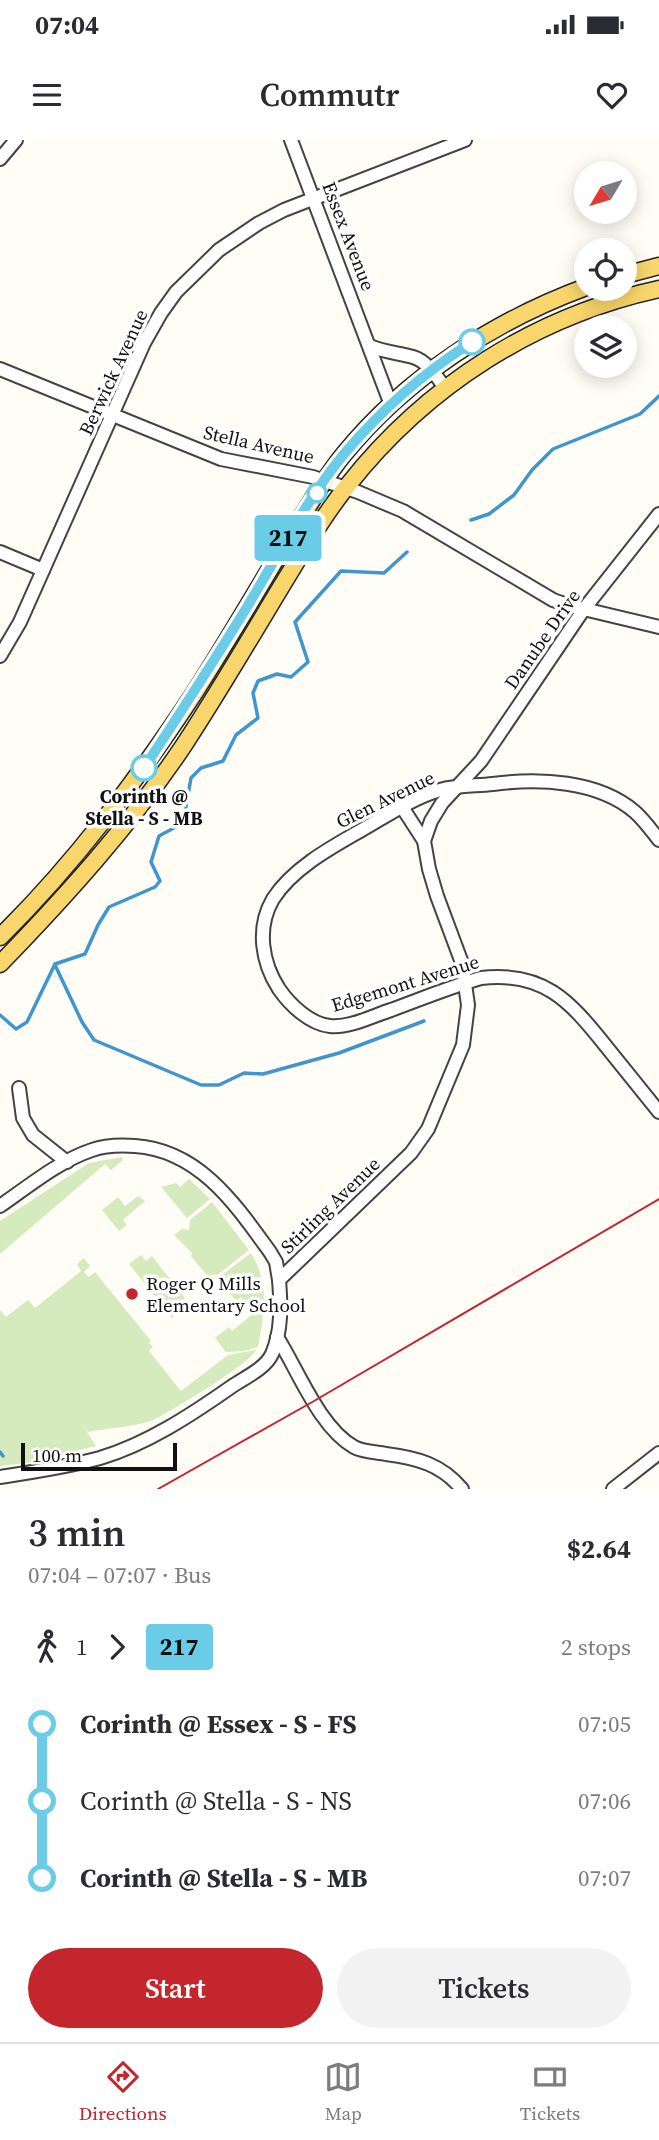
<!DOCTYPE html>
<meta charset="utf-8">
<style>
body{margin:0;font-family:"Source Serif 4",serif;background:#f2f2f3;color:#2b2b33;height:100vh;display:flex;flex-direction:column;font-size:26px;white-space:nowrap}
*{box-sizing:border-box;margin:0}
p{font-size:23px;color:#7c7c81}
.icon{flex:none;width:38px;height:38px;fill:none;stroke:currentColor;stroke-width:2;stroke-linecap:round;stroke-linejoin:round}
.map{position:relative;height:1349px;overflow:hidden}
.drawer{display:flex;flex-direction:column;background:#fff;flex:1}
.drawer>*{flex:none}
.badge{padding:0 14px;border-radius:5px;font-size:24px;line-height:46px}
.needle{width:46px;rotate:232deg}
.controls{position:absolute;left:574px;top:21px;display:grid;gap:14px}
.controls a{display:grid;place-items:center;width:63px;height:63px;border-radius:50%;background:#fff;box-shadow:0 4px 18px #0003;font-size:35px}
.scale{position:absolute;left:21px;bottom:18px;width:156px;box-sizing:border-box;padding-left:7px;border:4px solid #111;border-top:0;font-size:19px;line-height:24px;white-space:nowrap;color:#111;-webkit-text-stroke:5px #fff;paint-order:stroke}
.map>.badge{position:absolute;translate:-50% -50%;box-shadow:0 0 0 4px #fff}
.legs{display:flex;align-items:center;gap:10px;height:77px;padding:0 28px;font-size:23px}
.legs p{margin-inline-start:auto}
.overview{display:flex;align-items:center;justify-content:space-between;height:119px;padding:0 28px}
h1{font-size:38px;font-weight:600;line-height:52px}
.action{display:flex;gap:14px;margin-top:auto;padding:14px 28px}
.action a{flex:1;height:80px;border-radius:42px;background:#c4262e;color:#fff;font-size:28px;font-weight:600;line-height:80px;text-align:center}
.action a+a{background:#f2f2f3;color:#2b2b33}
ul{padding:0 28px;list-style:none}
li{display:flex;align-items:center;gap:24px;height:77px;font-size:26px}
li i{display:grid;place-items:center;width:10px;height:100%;margin:0 9px;background:currentColor}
li i::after{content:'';width:18px;height:18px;margin:-9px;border:5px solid;border-radius:50%;background:#fff}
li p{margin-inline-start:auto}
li:first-child i{background:linear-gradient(#0000 50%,currentColor 0)}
li:last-child i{background:linear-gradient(currentColor 50%,#0000 0)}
.status{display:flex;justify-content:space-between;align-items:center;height:49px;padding:0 35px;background:#fff;direction:ltr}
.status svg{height:19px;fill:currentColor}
header{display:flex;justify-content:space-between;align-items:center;height:91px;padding:0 28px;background:#fff;font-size:32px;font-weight:600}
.dock{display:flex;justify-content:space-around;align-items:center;height:98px;border-top:2px solid #e1e1e2;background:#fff;font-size:19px;color:#7c7c81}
.dock a{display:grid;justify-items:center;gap:4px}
.dock .active{color:#c4262e}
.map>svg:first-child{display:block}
</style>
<div class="status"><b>07:04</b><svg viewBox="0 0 49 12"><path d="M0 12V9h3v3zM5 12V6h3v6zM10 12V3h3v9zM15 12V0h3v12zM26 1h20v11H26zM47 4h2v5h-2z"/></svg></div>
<header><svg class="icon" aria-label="menu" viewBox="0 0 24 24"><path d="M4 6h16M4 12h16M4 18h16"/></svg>Commutr<svg class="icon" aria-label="heart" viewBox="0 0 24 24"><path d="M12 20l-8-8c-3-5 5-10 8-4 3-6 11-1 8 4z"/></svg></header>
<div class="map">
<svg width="659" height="1349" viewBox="0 0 659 1349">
<rect width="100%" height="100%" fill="#fffdf5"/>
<g fill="#d5ebbd">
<polygon points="122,1017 123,1020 111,1030 105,1024 0,1114 0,1081 89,1023"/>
<polygon points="189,1039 210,1059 187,1078 161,1047 176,1043 180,1047"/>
<polygon points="138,1056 145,1061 123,1080 127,1085 119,1091 102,1070 118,1057 125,1066"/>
<polygon points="212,1062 249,1110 216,1136 214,1134 209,1138 191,1116 192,1113 174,1095 182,1089 189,1090 190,1080"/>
<path d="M251 1113C270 1143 264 1174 258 1207L245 1211 226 1212 215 1198 229 1187 232 1191 254 1173 241 1157 236 1161 218 1138Z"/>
<polygon points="141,1115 146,1121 152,1116 185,1158 170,1170 174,1177 172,1178 129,1124"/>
<path d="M84 1118 90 1126 84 1132 89 1137 95 1132 151 1201 149 1203 153 1207 149 1211 181 1251 228 1215 256 1210C252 1222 169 1273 153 1280 136 1287 107 1288 88 1292L81 1282 96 1306 27 1323 0 1326V1170L6 1177 28 1160 35 1168 81 1131 77 1124Z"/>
</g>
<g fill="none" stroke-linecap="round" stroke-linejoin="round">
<g stroke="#3f96cf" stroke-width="3.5">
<polyline points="471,380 489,374 514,355 532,330 553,309 640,274 659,256"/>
<polyline points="55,825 82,882 94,900 201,945 219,945 244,933 263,934 339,913 424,881"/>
<polyline points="0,875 16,889 27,882 55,824 85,814 98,785 109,767 155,747 160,741 151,722 159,696 183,683 191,638 201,628 223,621 236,595 258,578 253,553 258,541 277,534 291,537 308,522 295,482 341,431 384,433 407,412"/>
<polyline points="0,1312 3,1316"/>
</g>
<g stroke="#444" stroke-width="16">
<g id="minor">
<polyline points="291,0 391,265"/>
<polyline points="0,19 16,0"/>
<path d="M370 206C384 212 399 213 413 217 427 221 437 237 445 248"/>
<polyline points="0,229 221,319 313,337 358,352 403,371 553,460 567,465 659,487"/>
<polyline points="0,412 43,430"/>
<polyline points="0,516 20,482 144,203 161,173 176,152 219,110 259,83 284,70 465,0"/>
<path d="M659 700C651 690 644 680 635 672 598 640 538 638 493 644 475 646 457 645 440 650 412 658 385 677 360 691 330 708 292 729 273 759 256 788 262 823 279 849 290 865 310 884 330 886 350 888 372 876 391 870 421 859 450 847 481 838 543 831 569 860 605 905 623 927 641 950 659 972"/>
<polyline points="424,701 431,681 442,663 481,621 584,469 659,374"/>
<polyline points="19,948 23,978 33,995 67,1022"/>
<path d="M0 1066C29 1046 59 1021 92 1010 106 1005 121 1005 135 1006 199 1010 236 1065 270 1112L276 1122 279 1140"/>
<path d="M277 1197C298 1230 319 1287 354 1307 363 1312 376 1312 386 1314 417 1318 441 1324 462 1349"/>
<path d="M0 1337C33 1332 67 1327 100 1318 147 1304 191 1275 231 1247 244 1238 265 1229 272 1214 282 1191 281 1164 279 1140L411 1013 428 989 463 905 468 865 462 823 437 756 429 729 424 701 402 667"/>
<polyline points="613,1349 659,1313"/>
</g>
</g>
<g stroke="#222" stroke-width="19">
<g id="major">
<polyline points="625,135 659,126"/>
<path d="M0 797C75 723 137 640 195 552 229 499 261 443 294 389 310 364 325 337 344 314 407 237 494 181 586 147"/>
<path d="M0 824C66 756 131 684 184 605 218 553 249 500 281 447 302 413 322 377 348 345 426 246 535 176 659 149"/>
</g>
</g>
<use href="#minor" stroke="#fff" stroke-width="12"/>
<use href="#major" stroke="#f9d66b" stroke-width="16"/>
<polyline stroke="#c4262e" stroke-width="2" points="158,1349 314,1261 659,1059"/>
</g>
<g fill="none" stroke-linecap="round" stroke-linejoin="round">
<g stroke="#fff" stroke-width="16">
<path id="line-1" d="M144 628C179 575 214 521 247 467 278 416 306 360 344 314 380 271 425 232 472 202"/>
</g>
<use href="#line-1" stroke="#6bcce7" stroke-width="10"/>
</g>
<g fill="#fff" stroke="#6bcce7" stroke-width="3.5">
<circle cx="472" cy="202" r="12"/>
<circle cx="317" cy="353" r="9"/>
<circle cx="144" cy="628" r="12"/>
</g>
<circle fill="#c4262e" stroke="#fff" stroke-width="2.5" cx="132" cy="1154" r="7"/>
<g text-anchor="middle" stroke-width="7" stroke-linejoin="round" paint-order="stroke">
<g font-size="19" fill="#111" stroke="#fff">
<text transform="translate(349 96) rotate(69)" y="7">Essex Avenue</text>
<text transform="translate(113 232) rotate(-65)" y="7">Berwick Avenue</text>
<text transform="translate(259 304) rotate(13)" y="7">Stella Avenue</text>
<text transform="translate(542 499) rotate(-55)" y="7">Danube Drive</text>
<text transform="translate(385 659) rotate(-26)" y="7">Glen Avenue</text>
<text transform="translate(405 843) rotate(-17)" y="7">Edgemont Avenue</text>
<text transform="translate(330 1065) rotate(-44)" y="7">Stirling Avenue</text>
</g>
<g font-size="19" font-weight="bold" fill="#111" stroke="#fff">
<text x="144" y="663">Corinth @<tspan x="144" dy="22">Stella - S - MB</tspan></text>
</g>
<g font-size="19" fill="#111" stroke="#fff" text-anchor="start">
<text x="146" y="1150">Roger Q Mills<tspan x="146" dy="22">Elementary School</tspan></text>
</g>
</g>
</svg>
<div class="controls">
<a><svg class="needle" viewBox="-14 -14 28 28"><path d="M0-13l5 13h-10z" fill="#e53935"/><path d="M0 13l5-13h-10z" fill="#7c7c81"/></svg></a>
<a><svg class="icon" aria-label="locate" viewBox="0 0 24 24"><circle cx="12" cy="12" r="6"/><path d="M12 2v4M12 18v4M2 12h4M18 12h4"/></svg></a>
<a><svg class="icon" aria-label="layers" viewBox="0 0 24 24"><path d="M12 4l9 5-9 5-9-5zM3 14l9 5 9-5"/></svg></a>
</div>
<div class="scale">100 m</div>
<b class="badge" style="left:288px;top:398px;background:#6bcce7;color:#111">217</b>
</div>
<section class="drawer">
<div class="overview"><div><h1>3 min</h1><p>07:04 – 07:07 · Bus</p></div><b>$2.64</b></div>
<div class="legs"><svg class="icon" aria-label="walk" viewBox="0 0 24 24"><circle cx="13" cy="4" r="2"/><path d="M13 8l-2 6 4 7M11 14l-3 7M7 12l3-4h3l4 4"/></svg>1<svg class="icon" aria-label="forward" viewBox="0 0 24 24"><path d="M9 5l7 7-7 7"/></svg><b class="badge" style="background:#6bcce7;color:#111">217</b><p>2 stops</p></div>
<ul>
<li><i style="color:#6bcce7"></i><b>Corinth @ Essex - S - FS</b><p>07:05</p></li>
<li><i style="color:#6bcce7"></i><span>Corinth @ Stella - S - NS</span><p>07:06</p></li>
<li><i style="color:#6bcce7"></i><b>Corinth @ Stella - S - MB</b><p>07:07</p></li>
</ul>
<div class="action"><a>Start</a><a>Tickets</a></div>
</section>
<nav class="dock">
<a class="active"><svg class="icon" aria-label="directions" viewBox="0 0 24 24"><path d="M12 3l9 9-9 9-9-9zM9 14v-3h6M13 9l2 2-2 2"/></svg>Directions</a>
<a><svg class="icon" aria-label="map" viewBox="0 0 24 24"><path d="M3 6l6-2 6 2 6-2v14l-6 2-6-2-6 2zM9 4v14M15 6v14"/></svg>Map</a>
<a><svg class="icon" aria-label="tickets" viewBox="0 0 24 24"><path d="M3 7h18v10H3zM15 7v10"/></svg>Tickets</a>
</nav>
